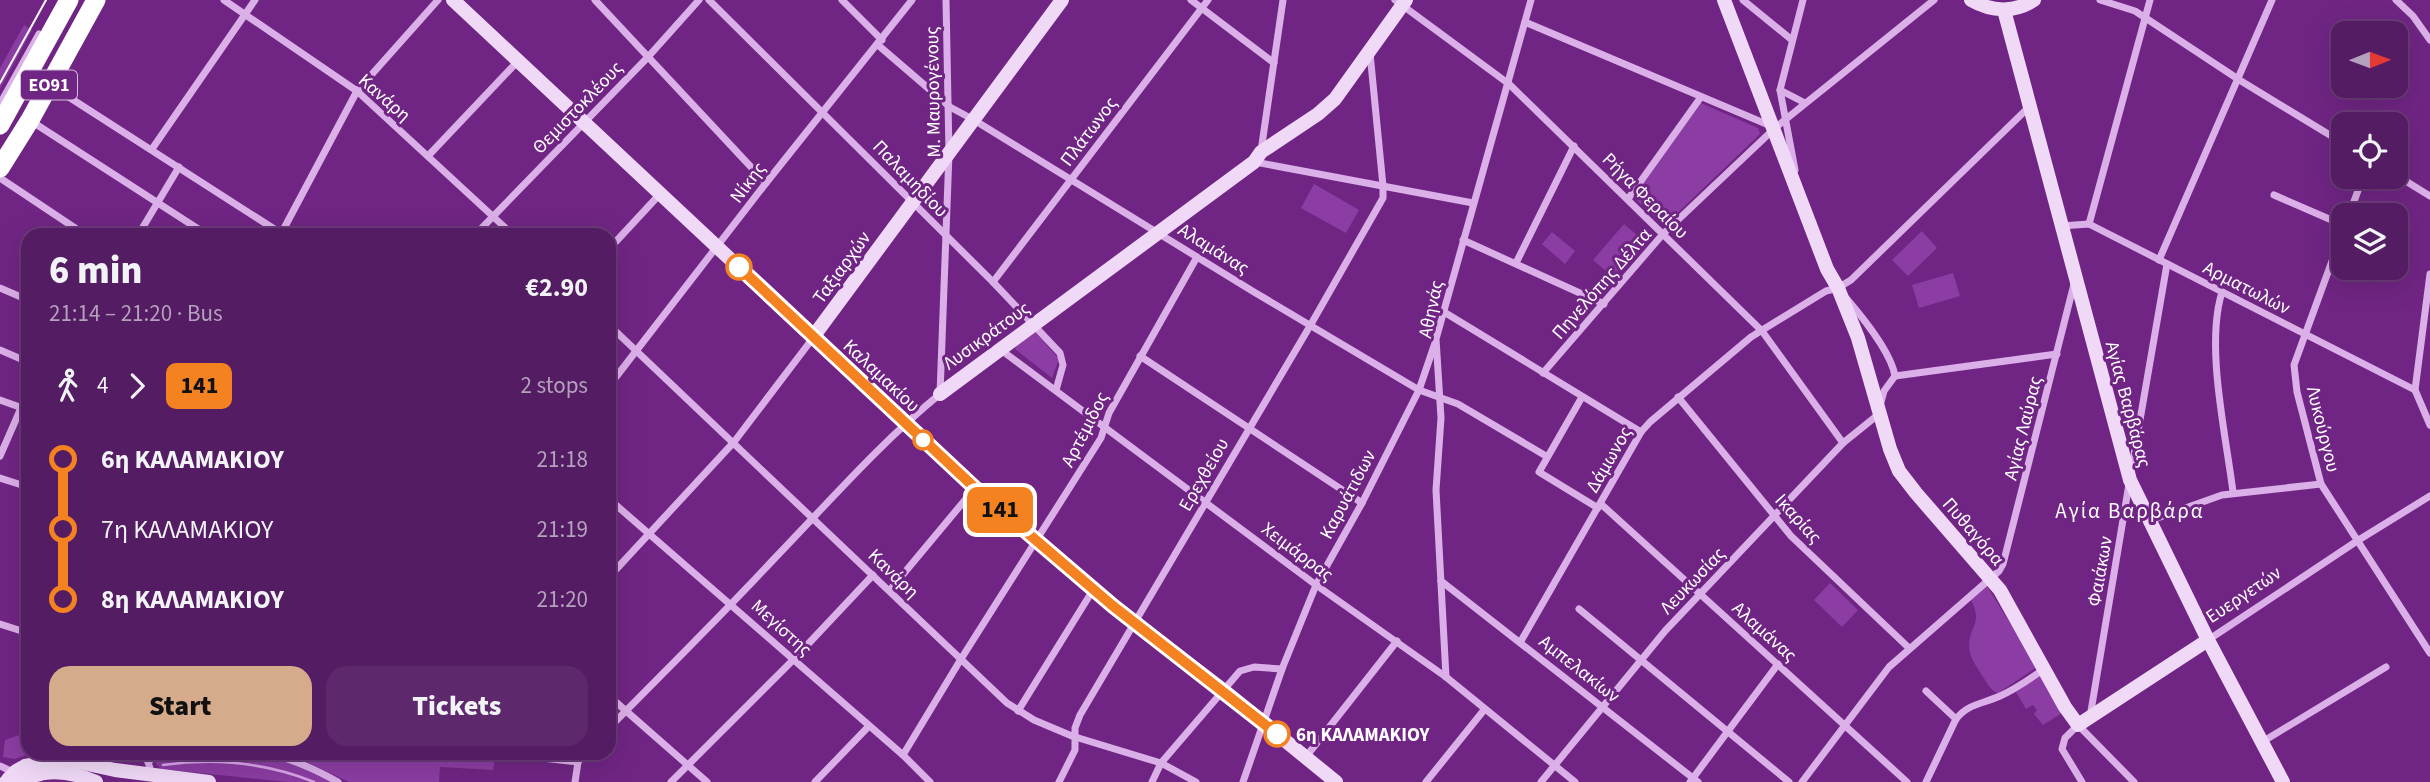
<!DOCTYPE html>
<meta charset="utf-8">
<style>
body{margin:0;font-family:"Source Sans 3",sans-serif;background:#5d296c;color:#f1f3f6;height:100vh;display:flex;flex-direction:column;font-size:26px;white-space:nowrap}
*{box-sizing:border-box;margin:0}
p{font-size:23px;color:#b5a1be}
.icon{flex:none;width:38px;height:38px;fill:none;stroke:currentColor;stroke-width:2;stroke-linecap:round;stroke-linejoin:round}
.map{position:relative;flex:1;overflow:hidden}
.sheet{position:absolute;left:21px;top:228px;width:595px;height:532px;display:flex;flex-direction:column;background:#541c63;border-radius:21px;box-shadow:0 7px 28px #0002,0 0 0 2px #6a3a78}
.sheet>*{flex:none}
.badge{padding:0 14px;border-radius:10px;font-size:24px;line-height:46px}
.needle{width:46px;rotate:89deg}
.buttons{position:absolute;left:2331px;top:21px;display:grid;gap:14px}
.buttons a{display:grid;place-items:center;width:77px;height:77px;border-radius:14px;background:#541c63;box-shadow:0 7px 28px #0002,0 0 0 2px #6a3a78;font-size:35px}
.map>.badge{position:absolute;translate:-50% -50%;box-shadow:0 0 0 4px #fff}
.legs{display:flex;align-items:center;gap:10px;height:77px;padding:0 28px;font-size:23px}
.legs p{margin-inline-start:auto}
.headline{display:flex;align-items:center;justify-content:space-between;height:119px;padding:0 28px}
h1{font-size:38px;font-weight:800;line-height:52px}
.primary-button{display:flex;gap:14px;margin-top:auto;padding:14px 28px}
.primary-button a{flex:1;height:80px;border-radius:21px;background:#d6ab8b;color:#111;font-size:28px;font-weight:800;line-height:80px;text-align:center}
.primary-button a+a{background:#5d296c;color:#f1f3f6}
ul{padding:0 28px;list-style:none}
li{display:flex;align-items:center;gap:24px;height:70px;font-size:26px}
li i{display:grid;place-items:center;width:10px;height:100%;margin:0 9px;background:currentColor}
li i::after{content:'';width:18px;height:18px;margin:-9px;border:5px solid;border-radius:50%;background:#541c63}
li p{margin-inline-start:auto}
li:first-child i{background:linear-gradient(#0000 50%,currentColor 0)}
li:last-child i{background:linear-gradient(currentColor 50%,#0000 0)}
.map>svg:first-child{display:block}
</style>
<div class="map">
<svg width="2430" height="782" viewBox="0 0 2430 782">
<rect width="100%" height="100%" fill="#702584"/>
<g fill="#8c3da3">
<polygon points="24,25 32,30 0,89 0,68"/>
<polygon points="1701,103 1758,128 1760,134 1666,224 1663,224 1634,198 1634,195"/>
<polygon points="1314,184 1359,210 1346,233 1301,208"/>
<polygon points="1624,224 1644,241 1614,278 1593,260"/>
<polygon points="1922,231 1937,248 1908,276 1892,260"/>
<polygon points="1552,232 1575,251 1565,264 1542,244"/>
<polygon points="1953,273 1960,296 1919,308 1912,285"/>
<polygon points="1034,331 1059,359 1052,378 1015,349 1016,345"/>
<polygon points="1830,583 1858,610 1842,627 1814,600"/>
<path d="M1987 586 2037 667 1998 693C1990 690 1988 684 1983 677 1979 670 1972 661 1970 653 1965 626 1985 627 1971 600Z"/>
<polygon points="2041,675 2062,713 2043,725 2034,714 2037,710 2033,705 2026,709 2016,692"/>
<polygon points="28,732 28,752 31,753 15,759 3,757 5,740"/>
<polygon points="167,752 265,756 297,765 331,782 288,782 161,769 154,761"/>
<polygon points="288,753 446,752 495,759 493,770 440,767 439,782 349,782"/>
</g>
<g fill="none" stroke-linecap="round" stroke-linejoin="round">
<path stroke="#d8a3e8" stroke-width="2.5" d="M163 765C214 758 267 763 314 782"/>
<g stroke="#dbafe8" stroke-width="7">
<polyline points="224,0 357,91 512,234"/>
<polyline points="595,0 766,183"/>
<polyline points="709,0 993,282 1060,353 1063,365 1056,390"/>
<polyline points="842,0 882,40"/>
<polyline points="1191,0 1274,63"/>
<polyline points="1395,0 1509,84 1762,331 1843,443"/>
<polyline points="1743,0 1792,40"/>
<polyline points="2100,0 2135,11 2241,81 2343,143"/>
<polyline points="2396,0 2413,16 2430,40"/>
<polyline points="1525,22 1771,126"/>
<polyline points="878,45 950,107 974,120 1254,292 1419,390 1458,404 1546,456"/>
<polyline points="50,85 282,234"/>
<polyline points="1780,90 1805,103"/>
<polyline points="0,104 39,34"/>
<polyline points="31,121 206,234"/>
<polyline points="152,149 255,0"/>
<polyline points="1261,151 1283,0"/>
<polyline points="428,156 518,61"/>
<polyline points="1255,162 1473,203"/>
<polyline points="1795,170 1780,90 1803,0"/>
<polyline points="2396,175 2430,196"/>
<polyline points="0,178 84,234"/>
<polyline points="2274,195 2343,225"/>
<polyline points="1628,199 1701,97"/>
<polyline points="2349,215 2363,177"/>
<polyline points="2089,224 2150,0"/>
<polyline points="2061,226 2089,224 2415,390"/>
<polyline points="143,227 179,167"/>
<polyline points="2343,231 2294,365 2297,392 2321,484 2430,653"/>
<polyline points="281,234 357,91 438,0"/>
<polyline points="476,234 648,57 699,0"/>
<polyline points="1463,240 1604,304"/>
<polyline points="609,249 660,194"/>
<polyline points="2159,260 2272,0"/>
<polyline points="1516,263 1574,146"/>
<polyline points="2430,274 2415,390 2430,425"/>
<polyline points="993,282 1208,0"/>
<polyline points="0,288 28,300"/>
<path d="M2222 292C2205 346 2226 435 2233 492"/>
<path d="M1847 299C1863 318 1891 352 1895 376"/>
<polyline points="1444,312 1641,432"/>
<polyline points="609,325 1007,703 1034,720 1072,736 1161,763 1196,782"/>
<polyline points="0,350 28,362"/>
<polyline points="1001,350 1316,585 1446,677 1575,782"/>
<polyline points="1140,356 1362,503"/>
<polyline points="1543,373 1663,234 1775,128 1934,0"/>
<polyline points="1895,376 2057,354"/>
<polyline points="609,386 766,183 912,0"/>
<polyline points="1582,397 1539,472 1598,508"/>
<polyline points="1678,397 1791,536 1909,648"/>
<polyline points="0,400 28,410"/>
<polyline points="1881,402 1884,391 1895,376"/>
<polyline points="0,456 21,408"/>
<polyline points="2131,472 2167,264"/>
<polyline points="0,478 28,487"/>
<polyline points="609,499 903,755 930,782"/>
<polyline points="1601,504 1907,782"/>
<polyline points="2149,521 2222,495 2321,484"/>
<polyline points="609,577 734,442 813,338"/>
<polyline points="1441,581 1698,782"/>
<polyline points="890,590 975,488"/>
<polyline points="1579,609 1789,782"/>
<polyline points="0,624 28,633"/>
<polyline points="2208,640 2357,541 2430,496"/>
<polyline points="1521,641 1641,432 1650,422 1751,337 1826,291 1838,288 1851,280 2029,107"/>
<polyline points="1446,677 1436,490 1441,418 1436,339 1531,0"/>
<polyline points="1926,691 1956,719"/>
<polyline points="609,696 707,782"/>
<polyline points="1018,711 1093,590"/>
<polyline points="2090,717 2129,484"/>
<path d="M609 728C664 672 720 617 773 560 828 503 879 444 940 394L949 153 946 0"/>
<polyline points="2262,742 2386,667"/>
<polyline points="145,752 152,775"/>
<path d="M261 752C289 757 313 768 338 782"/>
<polyline points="489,752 578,762"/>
<polyline points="903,755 961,659 1101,438 1109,413 1197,257"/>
<polyline points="1305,758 1397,641"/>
<polyline points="148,762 160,752"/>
<polyline points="0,766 15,773"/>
<polyline points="575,782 578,762 585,752"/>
<polyline points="671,782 794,659 873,575"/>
<polyline points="815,782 869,726"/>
<polyline points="1059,782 1075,750 1075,728 1080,715 1310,326 1383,198 1383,186 1370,53"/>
<polyline points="1152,782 1161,763 1240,671 1254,667 1282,669"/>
<polyline points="1243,782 1282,669 1316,585 1362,503 1419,390 1435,343"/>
<polyline points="1426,782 1484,710"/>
<polyline points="1541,782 1665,631 1843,443 1879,414"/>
<polyline points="1690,782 1778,664"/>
<polyline points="1802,782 1889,667 1999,571 2003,564 2074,284"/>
<path d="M1926 782 1956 719C1969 703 1983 704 2000 696 2016 689 2030 679 2044 669"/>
<polyline points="2082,782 2062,749 2065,738 2078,725 2134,782"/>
</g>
<g stroke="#f0d9f7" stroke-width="14">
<polyline points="453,0 975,488 1113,606 1223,690 1336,782"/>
<polyline points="1724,0 1827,269 1838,288 1858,338 1890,449 1899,471 1916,493 2000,590 2065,707 2078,725 2208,640"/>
<path d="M1971 0C1992 12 2014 13 2034 0"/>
<polyline points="2004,10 2130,480 2208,640 2283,782"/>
<polyline points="813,337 1062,0"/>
<polyline points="940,394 1254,162 1261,152 1318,114 1335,99 1406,0"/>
<path d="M9 778C22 779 32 776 44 773 62 770 80 775 96 782"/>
<polyline points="6,782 16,771 25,766 64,759 115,770 209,782"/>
</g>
<g stroke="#fff" stroke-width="19">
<polyline points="0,125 69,0"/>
<polyline points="0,168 30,120 96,0"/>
</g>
<polyline stroke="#fff" stroke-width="2" points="0,83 46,0"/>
</g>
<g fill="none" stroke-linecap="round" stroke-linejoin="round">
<g stroke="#fff" stroke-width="16">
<polyline id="line-1" points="739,267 975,488 1113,606 1277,734"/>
</g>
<use href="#line-1" stroke="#f58220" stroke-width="10"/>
</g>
<g fill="#fff" stroke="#f58220" stroke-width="3.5">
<circle cx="739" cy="267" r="12"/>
<circle cx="923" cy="440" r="9"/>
<circle cx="1277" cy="734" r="12"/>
</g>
<g text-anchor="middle" stroke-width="6" stroke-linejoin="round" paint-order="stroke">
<rect fill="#702584" stroke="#d4beda" stroke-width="2" x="21" y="70.5" width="56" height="29" rx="5"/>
<g font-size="18" font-weight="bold" fill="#fff">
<text x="49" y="91">ΕΟ91</text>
</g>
<g font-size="19" fill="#fff" stroke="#702584">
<text transform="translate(932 92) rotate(-91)" y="7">Μ. Μαυρογένους</text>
<text transform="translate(385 97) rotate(41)" y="7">Κανάρη</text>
<text transform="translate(577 107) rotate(-46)" y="7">Θεμιστοκλέους</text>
<text transform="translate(1088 131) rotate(-53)" y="7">Πλάτωνος</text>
<text transform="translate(911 178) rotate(46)" y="7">Παλαμηδίου</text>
<text transform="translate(747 182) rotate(-53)" y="7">Νίκης</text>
<text transform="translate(1646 195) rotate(45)" y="7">Ρήγα Φεραίου</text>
<text transform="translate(1214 248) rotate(32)" y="7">Αλαμάνας</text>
<text transform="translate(841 267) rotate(-54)" y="7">Ταξιαρχών</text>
<text transform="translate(1601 283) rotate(-49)" y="7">Πηνελόπης Δέλτα</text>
<text transform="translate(2247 287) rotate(27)" y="7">Αρματωλών</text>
<text transform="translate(1430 309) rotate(-78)" y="7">Αθηνάς</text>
<text transform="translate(986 335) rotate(-36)" y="7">Λυσικράτους</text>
<text transform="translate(882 375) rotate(43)" y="7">Καλαμακίου</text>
<text transform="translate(2129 404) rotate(75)" y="7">Αγίας Βαρβάρας</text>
<text transform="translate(2022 428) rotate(-76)" y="7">Αγίας Λαύρας</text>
<text transform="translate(1084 429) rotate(-63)" y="7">Αρτέμιδος</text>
<text transform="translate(2324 429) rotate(76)" y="7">Λυκούργου</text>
<text transform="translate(1608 459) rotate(-60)" y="7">Δάμωνος</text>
<text transform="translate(1203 474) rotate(-60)" y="7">Ερεχθείου</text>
<text transform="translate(1347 494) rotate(-62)" y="7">Καρυάτιδων</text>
<text transform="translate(1799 518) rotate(48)" y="7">Ικαρίας</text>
<text transform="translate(1974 531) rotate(49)" y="7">Πυθαγόρα</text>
<text transform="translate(1298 551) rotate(37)" y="7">Χειμάρρας</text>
<text transform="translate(2099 571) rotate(-80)" y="7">Φαιάκων</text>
<text transform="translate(894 573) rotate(44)" y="7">Κανάρη</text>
<text transform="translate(1692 580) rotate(-46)" y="7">Λευκωσίας</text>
<text transform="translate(2243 594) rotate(-34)" y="7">Ευεργετών</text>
<text transform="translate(782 627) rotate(42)" y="7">Μεγίστης</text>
<text transform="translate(1765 631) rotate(42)" y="7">Αλαμάνας</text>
<text transform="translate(1580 668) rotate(38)" y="7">Αμπελακίων</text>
</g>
<g font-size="19" font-weight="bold" fill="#fff" stroke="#702584" text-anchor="start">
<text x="1296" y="741">6η ΚΑΛΑΜΑΚΙΟΥ</text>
</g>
<g font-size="21" letter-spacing="2" fill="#fff" stroke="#702584">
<text x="2130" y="518">Αγία Βαρβάρα</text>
</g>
</g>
</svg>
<div class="buttons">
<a><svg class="needle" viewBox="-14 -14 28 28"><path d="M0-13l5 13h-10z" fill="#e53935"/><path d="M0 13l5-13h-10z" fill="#b5a1be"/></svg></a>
<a><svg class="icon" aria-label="locate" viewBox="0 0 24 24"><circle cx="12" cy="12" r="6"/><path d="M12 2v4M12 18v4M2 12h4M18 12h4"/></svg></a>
<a><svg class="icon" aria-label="layers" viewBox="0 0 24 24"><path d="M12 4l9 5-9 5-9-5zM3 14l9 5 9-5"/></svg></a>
</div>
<b class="badge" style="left:1000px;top:510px;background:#f58220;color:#111">141</b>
<section class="sheet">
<div class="headline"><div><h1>6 min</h1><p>21:14 – 21:20 · Bus</p></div><b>€2.90</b></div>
<div class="legs"><svg class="icon" aria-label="walk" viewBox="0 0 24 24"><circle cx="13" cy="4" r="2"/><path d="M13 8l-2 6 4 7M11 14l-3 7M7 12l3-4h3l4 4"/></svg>4<svg class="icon" aria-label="forward" viewBox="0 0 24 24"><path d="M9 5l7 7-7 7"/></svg><b class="badge" style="background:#f58220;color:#111">141</b><p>2 stops</p></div>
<ul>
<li><i style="color:#f58220"></i><b>6η ΚΑΛΑΜΑΚΙΟΥ</b><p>21:18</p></li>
<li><i style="color:#f58220"></i><span>7η ΚΑΛΑΜΑΚΙΟΥ</span><p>21:19</p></li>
<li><i style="color:#f58220"></i><b>8η ΚΑΛΑΜΑΚΙΟΥ</b><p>21:20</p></li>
</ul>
<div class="primary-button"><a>Start</a><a>Tickets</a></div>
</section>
</div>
